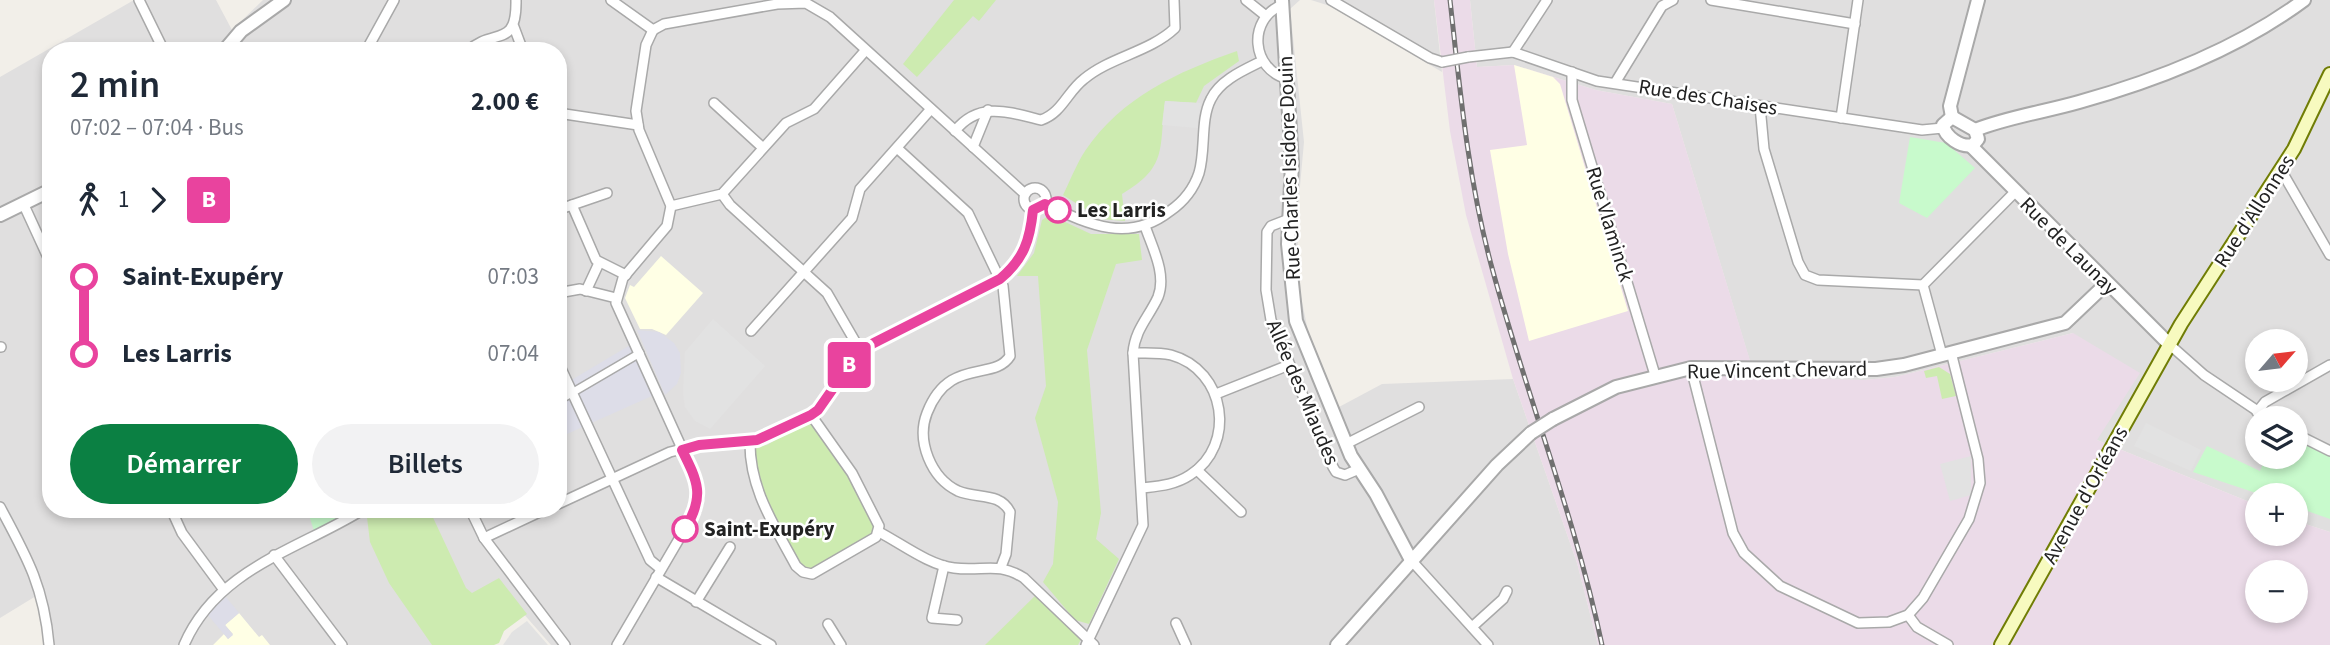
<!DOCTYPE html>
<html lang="fr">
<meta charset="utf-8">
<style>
body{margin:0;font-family:"Source Sans 3",sans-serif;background:#f2f2f3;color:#1f2937;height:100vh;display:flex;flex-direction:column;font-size:26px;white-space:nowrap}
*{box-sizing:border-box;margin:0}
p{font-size:23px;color:#747a83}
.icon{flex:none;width:38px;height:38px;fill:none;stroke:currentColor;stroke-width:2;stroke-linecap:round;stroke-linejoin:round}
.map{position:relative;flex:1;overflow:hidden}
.sheet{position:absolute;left:42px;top:42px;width:525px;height:476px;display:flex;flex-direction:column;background:#fff;border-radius:28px;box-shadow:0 4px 10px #0003}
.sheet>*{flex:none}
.badge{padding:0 14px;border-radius:5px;font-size:24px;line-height:46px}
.needle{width:46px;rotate:62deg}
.tools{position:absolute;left:2245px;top:329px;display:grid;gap:14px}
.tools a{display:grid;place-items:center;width:63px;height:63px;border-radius:50%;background:#fff;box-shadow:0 4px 10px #0003;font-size:35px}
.map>.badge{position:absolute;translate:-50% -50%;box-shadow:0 0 0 4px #fff}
.legs{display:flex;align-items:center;gap:10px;height:77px;padding:0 28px;font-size:23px}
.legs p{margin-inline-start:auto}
.headline{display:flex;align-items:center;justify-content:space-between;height:119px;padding:0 28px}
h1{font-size:38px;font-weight:600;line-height:52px}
.button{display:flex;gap:14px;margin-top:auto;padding:14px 28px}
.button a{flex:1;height:80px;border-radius:42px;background:#0b8043;color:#fff;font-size:28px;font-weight:600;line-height:80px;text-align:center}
.button a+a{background:#f2f2f3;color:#1f2937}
ul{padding:0 28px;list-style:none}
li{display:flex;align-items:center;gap:24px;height:77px;font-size:26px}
li i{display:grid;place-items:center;width:10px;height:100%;margin:0 9px;background:currentColor}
li i::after{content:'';width:18px;height:18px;margin:-9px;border:5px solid;border-radius:50%;background:#fff}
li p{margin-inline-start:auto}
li:first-child i{background:linear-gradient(#0000 50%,currentColor 0)}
li:last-child i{background:linear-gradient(currentColor 50%,#0000 0)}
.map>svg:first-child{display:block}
</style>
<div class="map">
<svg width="2330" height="645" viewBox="0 0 2330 645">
<rect width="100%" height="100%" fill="#f2efe9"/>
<g fill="#e0dfdf" fill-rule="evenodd">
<path d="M134 0H216L232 30 263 0H1300L1290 9 1304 142 1297 219 1299 287 1309 336 1339 407 1382 384 1513 379 1577 563 1598 645H551L522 612 454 645H44L36 596 0 618V77ZM51 51H558V509H51Z"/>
<polygon points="1311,0 1434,0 1442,72 1330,6"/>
<path d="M1470 0H2330V532L2296 521V495H2258L2257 505 2097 440 2073 333 1895 377 1864 380 1755 378 1672 104 1596 90 1514 65 1477 67ZM2258 341H2296V380H2258ZM2258 418H2296V457H2258Z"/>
</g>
<path fill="#ebdbe8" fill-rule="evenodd" d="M1434 0H1470L1477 67 1514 65 1596 90 1672 104 1755 377 1864 380 1895 377 2073 333 2140 373 2097 440 2257 505 2258 534H2296V521L2330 532V645H1598L1577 563 1513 379 1466 215 1450 131ZM2258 572H2296V611H2258Z"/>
<g fill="#ffffe5">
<polygon points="1514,65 1553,77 1560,84 1628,311 1529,341 1508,254 1490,150 1527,145"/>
<polygon points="661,256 703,293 666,335 652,329 640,329 625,298 630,285 634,287"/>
<polygon points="239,613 259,637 262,635 270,645 213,645 224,634 228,639 233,634 225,625"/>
</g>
<g fill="#cdebb0">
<polygon points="954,0 996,0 979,21 973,16 917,77 903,64"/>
<path d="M1237 51 1239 61 1204 86 1196 103 1165 101C1159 149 1168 167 1122 194L1125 221 1101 219 1063 195C1070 181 1076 165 1085 151 1122 97 1177 72 1237 51Z"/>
<polygon points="1050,215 1091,234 1139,234 1142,260 1116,264 1087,350 1101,513 1096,539 1119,559 1089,624 1075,620 1043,582 1053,564 1058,502 1035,418 1046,386 1038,276 1017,276 1034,253 1042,220"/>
<polygon points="1939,367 1950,374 1956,396 1942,399 1937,376 1926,378 1924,371"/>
<path d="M805 422 813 425 846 473 875 527 872 535 816 568H804L797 559C778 524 751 488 756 446L767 445Z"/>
<polygon points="366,509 429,509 466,588 472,593 499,578 527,614 504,631 499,643 494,645 432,645 389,583 370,542"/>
<polygon points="1037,594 1082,637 1078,645 985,645"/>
</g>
<g fill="#c8facc">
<polygon points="1910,137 1946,143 1975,168 1927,218 1899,203"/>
<polygon points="2296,438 2330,455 2330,519 2296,507 2296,495 2262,495 2193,472 2207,446 2260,471 2266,457 2296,457"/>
<polygon points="307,509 353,509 335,522 314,531"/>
</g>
<g fill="#e2e2e2">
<polygon points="1165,101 1201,103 1197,128 1162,125"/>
<polygon points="713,319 765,366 710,429 695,421 685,407 683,393 685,352"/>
<polygon points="2146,423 2201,450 2191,471 2134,446"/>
<polygon points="1971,456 1971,495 1950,501 1940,464"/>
<polygon points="527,621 548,645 503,645 512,632"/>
</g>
<g fill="#dddde8">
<polygon points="637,330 659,332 674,343 680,353 681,373 677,384 665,395"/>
<polygon points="632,344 654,395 558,438 558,388"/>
<polygon points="226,597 239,613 225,625 233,635 228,639 207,614"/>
</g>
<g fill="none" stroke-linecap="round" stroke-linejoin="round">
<g stroke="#a9a9a9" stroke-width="10">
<polyline id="pedestrian" points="558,401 640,353"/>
</g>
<g stroke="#a9a9a9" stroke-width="12">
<g id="minor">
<polyline points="139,0 164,51"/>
<polyline points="611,0 653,30"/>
<polyline points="1246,0 1266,16"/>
<polyline points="1331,0 1430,58 1442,62"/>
<polyline points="1711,0 1855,24"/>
<path d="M1282 5C1247 19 1251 70 1288 79"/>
<polyline points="514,27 523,51"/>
<polyline points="653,30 664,24 777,4 806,3 830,17 1025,194"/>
<polyline points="366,51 394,0"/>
<path d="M468 51C493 27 517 50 516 0"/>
<polyline points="1513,52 1547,0"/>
<polyline points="1468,57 1513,52 1597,81 1922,130 1943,128"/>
<polyline points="1572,72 1572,100 1655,375"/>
<polyline points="1615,83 1662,6 1673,0"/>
<polyline points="714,103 763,148"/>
<polyline points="1760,106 1764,149 1798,262 1805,275 1818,280 1923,285"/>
<polyline points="558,113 638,125"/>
<polyline points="1841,118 1858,0"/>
<path d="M955 131C979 101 1009 112 1041 120 1062 113 1067 92 1084 79 1110 57 1150 52 1175 28L1174 0"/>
<polyline points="973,147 988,110"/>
<path d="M897 148 968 213 1003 286 1010 356C994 382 949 356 927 413 916 441 931 478 958 491 977 499 1000 492 1010 512L1006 554 1001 567"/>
<polyline points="2281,170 2330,255"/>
<circle cx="1035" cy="199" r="11"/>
<polyline points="722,194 730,205 827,293 860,350"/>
<polyline points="23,203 51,264"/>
<path d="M1045 204C1088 224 1128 244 1170 211 1183 202 1194 188 1199 173 1206 149 1200 120 1211 99 1220 80 1244 70 1262 61"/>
<polyline points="572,205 607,193"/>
<polyline points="558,206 563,208 572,205 596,260 626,275"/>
<polyline points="671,206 722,194 786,123 814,109 865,51"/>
<polyline points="1289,219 1271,226 1267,232 1266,290 1271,320 1333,467 1336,472 1345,475 1359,469"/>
<polyline points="586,291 599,263"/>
<polyline points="558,293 580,289 616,298"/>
<polyline points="751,331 852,218 860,189 931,109"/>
<polyline points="2169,344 2204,375 2268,418"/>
<polyline points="0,347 1,347"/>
<path d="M1133 353C1145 353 1159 352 1171 355 1226 370 1237 445 1190 475 1175 485 1159 486 1142 488"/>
<polyline points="1942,355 1923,285 2015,192"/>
<polyline points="558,362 650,560 661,569"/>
<polyline points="1691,368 1733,533 1744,553 1780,586 1858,623 1889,622 1908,615 1923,598 1969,519 1980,483 1978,459 1951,352"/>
<polyline points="1216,394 1289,365"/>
<polyline points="2257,412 2265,402 2330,365"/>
<polyline points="2296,434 2330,451"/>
<path d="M750 441C749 488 774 525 796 566L803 572 812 574 876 537 879 526 852 473 811 415"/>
<polyline points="1346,444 1419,407"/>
<polyline points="1197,470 1241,512"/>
<path d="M558 504 670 452 699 445 765 438 811 415 818 410 860 350 1000 279C1024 259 1030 240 1033 210"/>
<path d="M0 507C27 557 44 587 49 645"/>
<polyline points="171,509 182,533 224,590"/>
<polyline points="470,509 484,538 565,645"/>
<path d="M879 532C902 544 929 565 954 568 983 572 997 561 1024 578L1094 645"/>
<polyline points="484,538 546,509"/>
<polyline points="274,555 342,645"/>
<polyline points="1411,560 1488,645"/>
<polyline points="944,566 932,618 957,620"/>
<polyline points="656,577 771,645"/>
<polyline points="696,602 730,547"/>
<polyline points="1908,615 1917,627 1948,645"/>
<polyline points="1176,623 1186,645"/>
<polyline points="828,624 841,645"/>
<polyline points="1472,627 1503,599 1507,591"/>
<path d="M184 645C216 570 296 550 359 512"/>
<polyline points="617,645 696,510 699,495 694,475 616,303 623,278 667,226 671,206 639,130 636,111 646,45 653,30"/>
<path d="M1086 645 1143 525 1133 353C1135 329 1149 317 1158 297 1167 274 1152 247 1145 226"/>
</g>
</g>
<g stroke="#a9a9a9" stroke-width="16">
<g id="tertiary">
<polyline points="1282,0 1292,164 1288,244 1296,321 1351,456 1376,494 1411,560"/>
<polyline points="224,51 241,31 284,0"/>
<polyline points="1952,117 1950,106 1978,0"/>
<path d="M1952 117 1975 130 1978 139 1973 145C1961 148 1945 137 1943 125Z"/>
<path d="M1975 130C2008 117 2044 112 2079 102 2158 80 2238 49 2304 0"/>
<polyline points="1971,146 2169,344"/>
<polyline points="0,215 51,190"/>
<polyline points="1553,419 1616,387 1691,368 1876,369 1904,365 2065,323 2106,284"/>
<polyline points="1337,645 1497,465 1531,433"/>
</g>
</g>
<g stroke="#707d05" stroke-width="16">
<polyline id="secondary" points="2001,645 2181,324 2294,149 2330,74"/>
</g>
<use href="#pedestrian" stroke="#fff" stroke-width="7"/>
<use href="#minor" stroke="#fff" stroke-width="9"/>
<use href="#tertiary" stroke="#fff" stroke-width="12"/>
<use href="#secondary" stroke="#f7fabf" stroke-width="12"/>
<g stroke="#707070" stroke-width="5">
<path id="rail" d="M1450 0C1460 90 1468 180 1492 268 1526 394 1575 516 1602 645"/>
</g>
<use href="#rail" stroke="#fff" stroke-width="2.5" stroke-dasharray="8" stroke-linecap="butt"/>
<g stroke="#a9a9a9" stroke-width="12" stroke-linecap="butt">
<polyline id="minor-bridge" points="1442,62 1468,57"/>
</g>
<g stroke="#a9a9a9" stroke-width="16" stroke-linecap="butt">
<polyline id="tertiary-bridge" points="1531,433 1553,419"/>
</g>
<use href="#minor-bridge" stroke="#fff" stroke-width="9"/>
<use href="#tertiary-bridge" stroke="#fff" stroke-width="12"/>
</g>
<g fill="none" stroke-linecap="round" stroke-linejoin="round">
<g stroke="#fff" stroke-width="16">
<path id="line-1" d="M685 529C705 496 698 482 682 450L699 445 757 440 811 415 818 410 860 350 1000 279C1024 259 1030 240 1033 210L1045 204 1058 210"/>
</g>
<use href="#line-1" stroke="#e9439e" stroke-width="10"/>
</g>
<g fill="#fff" stroke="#e9439e" stroke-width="3.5">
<circle cx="1058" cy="210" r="12"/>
<circle cx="685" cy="529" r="12"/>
</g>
<g text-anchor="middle" stroke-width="5" stroke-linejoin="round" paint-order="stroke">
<g font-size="21" fill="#222" stroke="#fff">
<text transform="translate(1708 97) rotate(9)" y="7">Rue des Chaises</text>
<text transform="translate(1289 168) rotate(-92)" y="7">Rue Charles Isidore Douin</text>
<text transform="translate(2254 211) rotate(-57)" y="7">Rue d'Allonnes</text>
<text transform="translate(1610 224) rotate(73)" y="7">Rue Vlaminck</text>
<text transform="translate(2069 246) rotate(45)" y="7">Rue de Launay</text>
<text transform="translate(1777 370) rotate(-1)" y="7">Rue Vincent Chevard</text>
<text transform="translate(1303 392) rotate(67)" y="7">Allée des Miaudes</text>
<text transform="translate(2085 495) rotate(-61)" y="7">Avenue d'Orléans</text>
</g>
<g font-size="21" font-weight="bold" fill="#222" stroke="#fff" text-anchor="start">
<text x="1077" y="217">Les Larris</text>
<text x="704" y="536">Saint-Exupéry</text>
</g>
</g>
</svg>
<div class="tools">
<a><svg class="needle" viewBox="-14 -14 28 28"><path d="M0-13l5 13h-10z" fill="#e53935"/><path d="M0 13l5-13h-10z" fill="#747a83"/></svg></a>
<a><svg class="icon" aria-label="layers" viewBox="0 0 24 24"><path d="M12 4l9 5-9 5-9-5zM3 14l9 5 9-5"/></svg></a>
<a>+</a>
<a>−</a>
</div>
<b class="badge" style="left:849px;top:365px;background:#e9439e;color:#fff">B</b>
<section class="sheet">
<div class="headline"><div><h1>2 min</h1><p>07:02 – 07:04 · Bus</p></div><b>2.00 €</b></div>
<div class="legs"><svg class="icon" aria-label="walk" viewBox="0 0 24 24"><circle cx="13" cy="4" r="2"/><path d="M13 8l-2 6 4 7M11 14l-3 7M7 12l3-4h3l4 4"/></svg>1<svg class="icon" aria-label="forward" viewBox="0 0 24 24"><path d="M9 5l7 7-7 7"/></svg><b class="badge" style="background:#e9439e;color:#fff">B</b></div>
<ul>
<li><i style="color:#e9439e"></i><b>Saint-Exupéry</b><p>07:03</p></li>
<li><i style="color:#e9439e"></i><b>Les Larris</b><p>07:04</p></li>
</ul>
<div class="button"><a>Démarrer</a><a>Billets</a></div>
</section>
</div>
